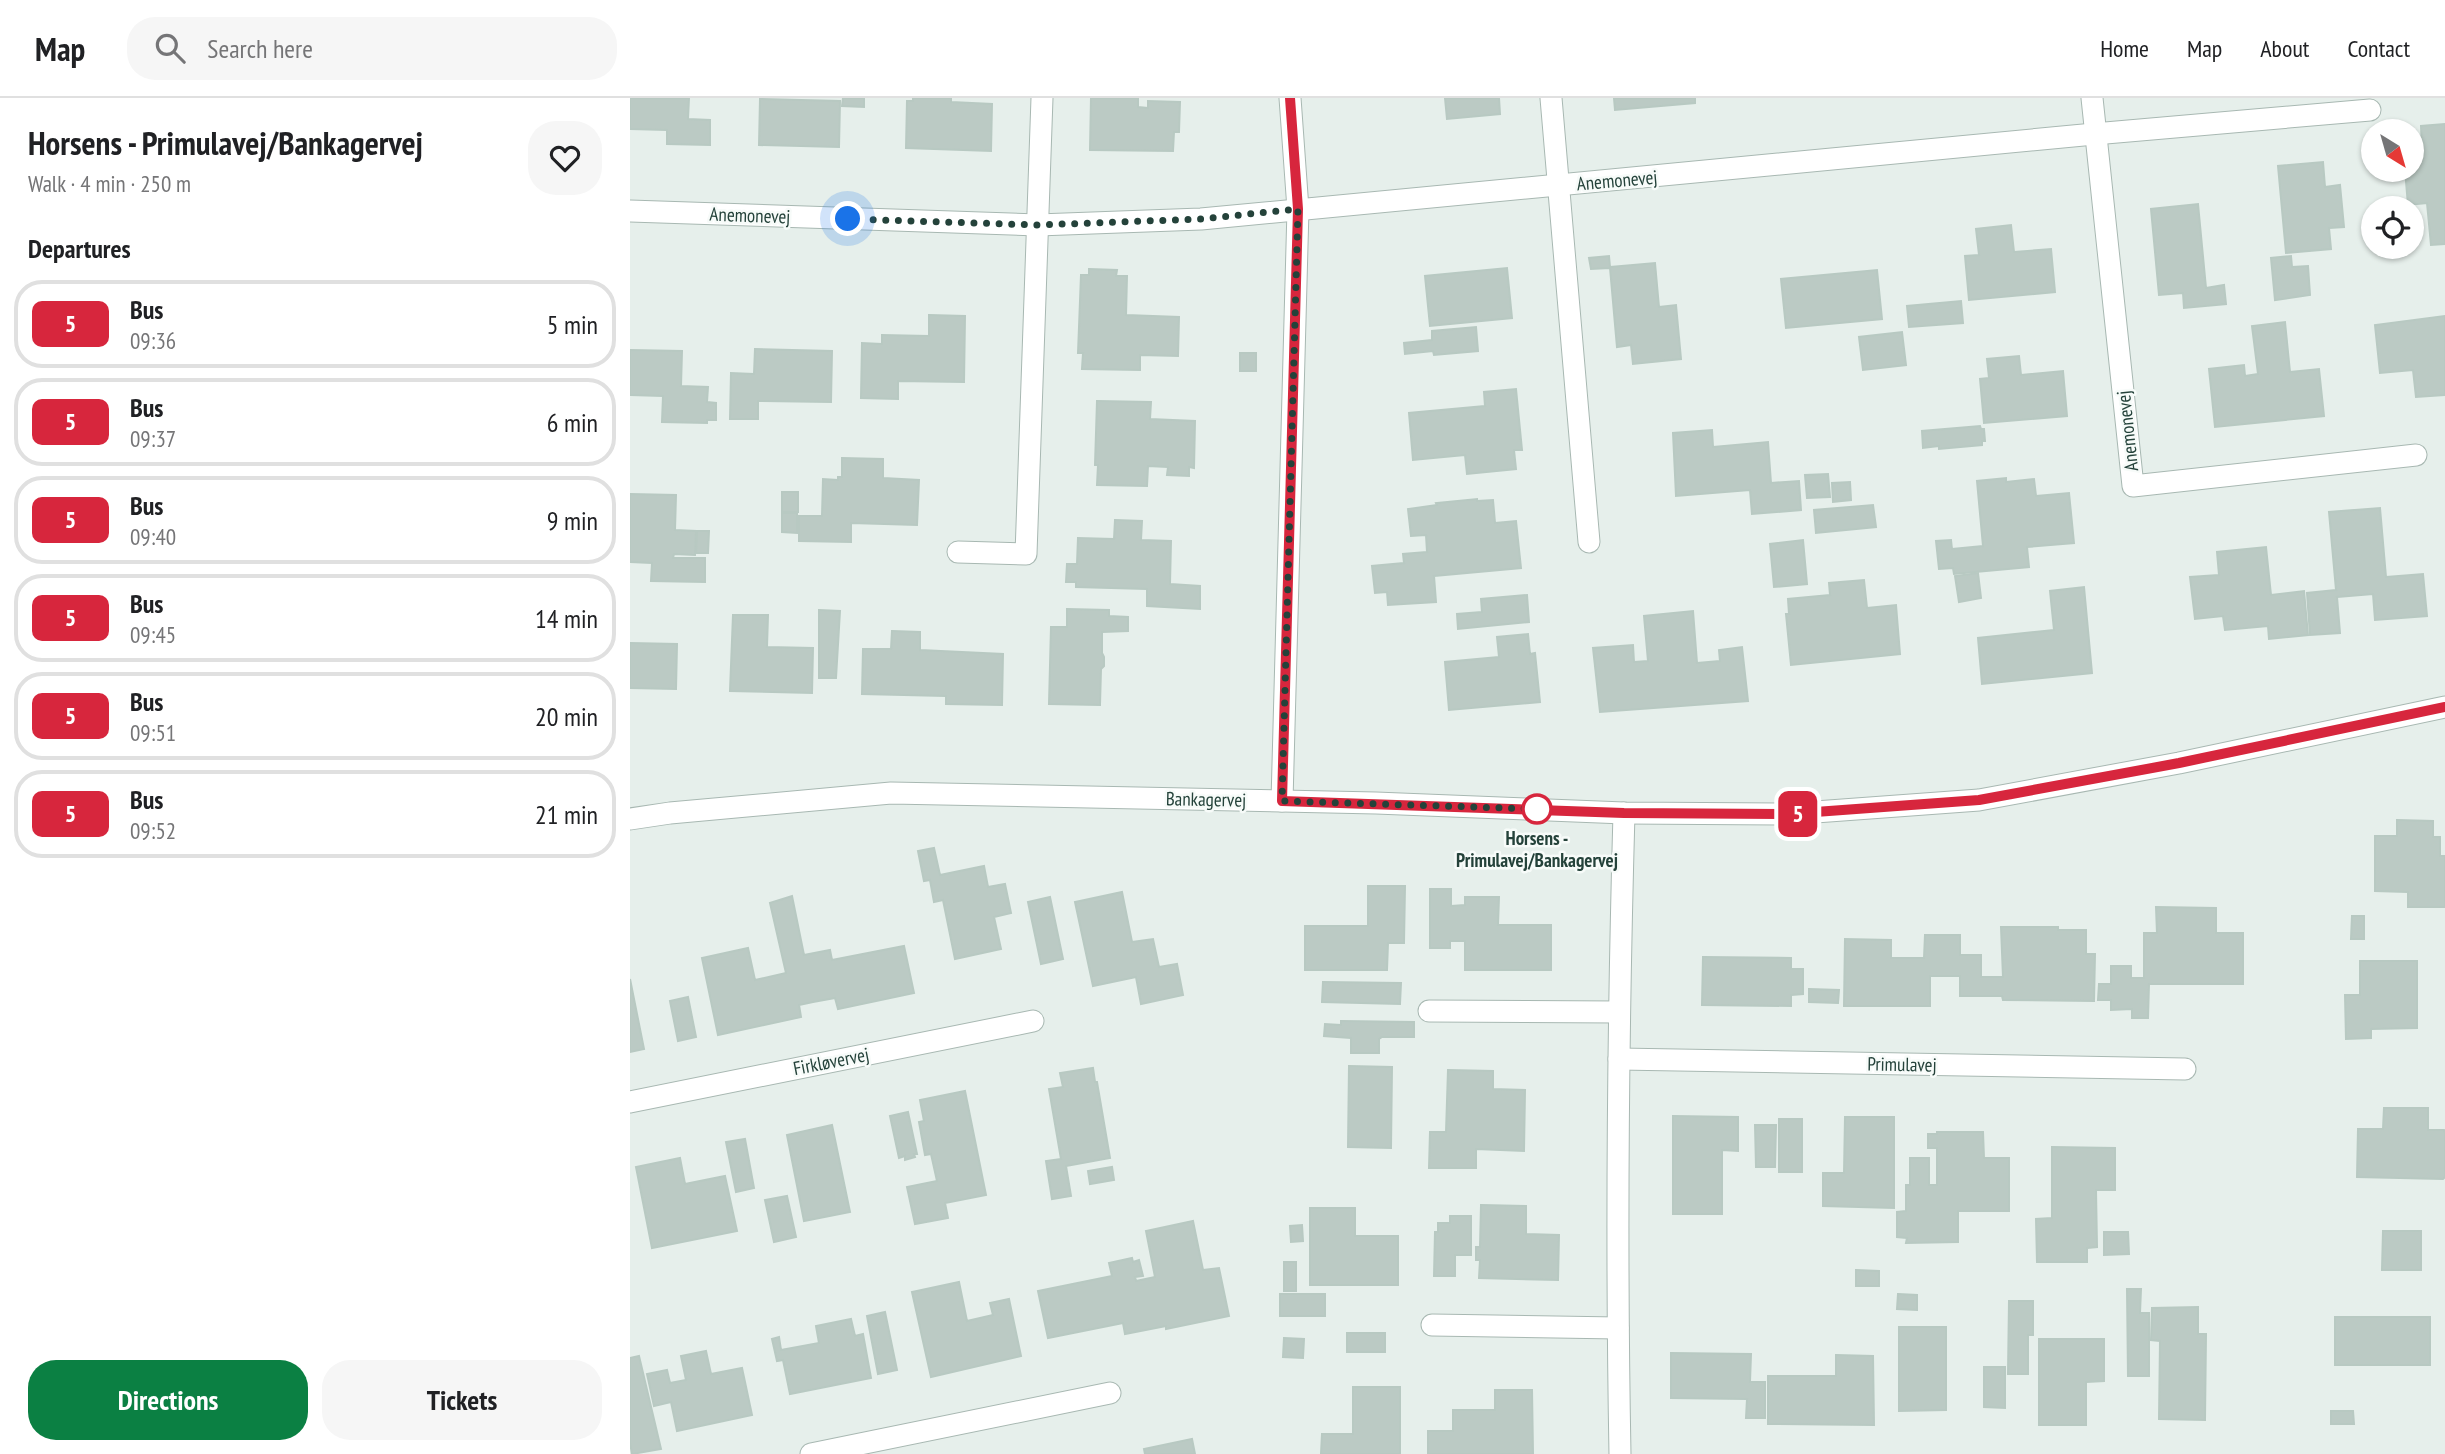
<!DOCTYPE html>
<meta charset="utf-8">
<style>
body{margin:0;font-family:"PT Sans Narrow",sans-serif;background:#f6f6f6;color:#202124;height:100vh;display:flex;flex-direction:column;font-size:26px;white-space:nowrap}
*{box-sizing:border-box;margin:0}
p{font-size:23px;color:#757577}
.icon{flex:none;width:38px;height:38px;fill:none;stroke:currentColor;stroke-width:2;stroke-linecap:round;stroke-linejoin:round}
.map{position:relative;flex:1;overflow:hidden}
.sheet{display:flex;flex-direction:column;background:#fff;width:630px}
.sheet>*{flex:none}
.badge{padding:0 14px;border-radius:10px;font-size:24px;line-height:46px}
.needle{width:46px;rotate:143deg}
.controls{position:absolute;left:1731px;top:21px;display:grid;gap:14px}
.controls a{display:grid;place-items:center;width:63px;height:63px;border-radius:50%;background:#fff;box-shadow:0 2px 5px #0004;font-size:35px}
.you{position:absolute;width:35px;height:35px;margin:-18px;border:5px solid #fff;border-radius:50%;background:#1a73e8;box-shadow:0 0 0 10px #1a73e833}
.map>.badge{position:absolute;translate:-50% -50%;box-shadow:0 0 0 4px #fff}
h2{padding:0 28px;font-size:26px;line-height:63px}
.round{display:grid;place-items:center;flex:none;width:74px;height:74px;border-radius:28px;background:#f6f6f6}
.overview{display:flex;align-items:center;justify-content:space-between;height:119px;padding:0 28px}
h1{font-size:33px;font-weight:700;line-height:52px}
.cta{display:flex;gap:14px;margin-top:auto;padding:14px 28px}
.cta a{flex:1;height:80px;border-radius:28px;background:#0b8043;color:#fff;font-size:28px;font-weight:700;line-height:80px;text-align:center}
.cta a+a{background:#f6f6f6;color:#202124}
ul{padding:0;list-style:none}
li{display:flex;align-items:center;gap:21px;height:88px;margin:0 14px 10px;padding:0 14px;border:4px solid #e0e0e0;border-radius:28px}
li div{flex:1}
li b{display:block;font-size:26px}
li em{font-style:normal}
li .badge{min-width:77px;font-weight:700;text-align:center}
header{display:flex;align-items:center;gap:42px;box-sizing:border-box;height:98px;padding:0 35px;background:#fff;border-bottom:2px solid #e0e0e0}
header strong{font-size:33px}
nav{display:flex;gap:38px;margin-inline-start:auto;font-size:24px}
.search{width:490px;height:63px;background:#f6f6f6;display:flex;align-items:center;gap:18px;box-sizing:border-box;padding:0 24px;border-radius:28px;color:#757577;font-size:26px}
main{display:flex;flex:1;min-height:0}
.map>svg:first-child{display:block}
</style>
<header>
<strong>Map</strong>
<div class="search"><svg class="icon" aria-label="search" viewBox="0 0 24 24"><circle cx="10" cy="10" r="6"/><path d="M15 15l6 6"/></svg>Search here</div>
<nav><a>Home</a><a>Map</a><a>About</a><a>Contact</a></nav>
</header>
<main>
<section class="sheet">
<div class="overview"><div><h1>Horsens - Primulavej/Bankagervej</h1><p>Walk · 4 min · 250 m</p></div><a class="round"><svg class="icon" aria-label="heart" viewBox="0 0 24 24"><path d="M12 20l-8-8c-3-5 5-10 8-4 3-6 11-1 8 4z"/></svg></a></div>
<h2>Departures</h2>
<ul>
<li><span class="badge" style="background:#d7263d;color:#fff">5</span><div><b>Bus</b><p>09:36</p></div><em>5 min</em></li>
<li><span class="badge" style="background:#d7263d;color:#fff">5</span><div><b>Bus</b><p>09:37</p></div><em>6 min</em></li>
<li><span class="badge" style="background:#d7263d;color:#fff">5</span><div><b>Bus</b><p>09:40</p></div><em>9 min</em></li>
<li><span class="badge" style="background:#d7263d;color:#fff">5</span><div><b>Bus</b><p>09:45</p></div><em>14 min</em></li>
<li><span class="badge" style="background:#d7263d;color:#fff">5</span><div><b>Bus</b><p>09:51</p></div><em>20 min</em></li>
<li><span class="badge" style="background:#d7263d;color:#fff">5</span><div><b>Bus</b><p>09:52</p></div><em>21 min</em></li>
</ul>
<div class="cta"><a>Directions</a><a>Tickets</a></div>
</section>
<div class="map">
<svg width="1815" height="1356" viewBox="0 0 1815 1356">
<rect width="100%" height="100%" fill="#e6efeb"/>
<g fill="#bbcac4" stroke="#b8c9c2" stroke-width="2">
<polygon points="0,0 59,0 58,21 80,22 80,47 37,46 37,32 0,31"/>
<polygon points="213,0 234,0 234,9 212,8"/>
<polygon points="283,0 321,0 321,4 362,6 361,53 276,50 277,3 283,3"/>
<polygon points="461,0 508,0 508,9 518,10 518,3 550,4 549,34 544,34 543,53 460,52"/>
<polygon points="815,0 869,0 870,16 817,21"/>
<polygon points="984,0 1065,0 1065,5 985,12"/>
<polygon points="130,1 210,3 209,49 129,47"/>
<polygon points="1815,26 1815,146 1801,147 1797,105 1778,107 1775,72 1782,72 1782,49 1792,48 1791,28"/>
<polygon points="1693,64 1695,89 1710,87 1714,129 1699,130 1701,151 1656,155 1648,68"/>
<polygon points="1568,106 1576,190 1594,187 1596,206 1554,210 1553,195 1529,197 1521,111"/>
<polygon points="1381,127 1384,154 1421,151 1425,194 1339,202 1335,158 1349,157 1346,131"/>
<polygon points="979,158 980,169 1025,165 1029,209 1046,207 1051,261 1003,266 1001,247 987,249 980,170 961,171 959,160"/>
<polygon points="1661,158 1662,169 1678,168 1680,197 1645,202 1641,160"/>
<polygon points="877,170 882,220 800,228 795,178"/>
<polygon points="459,171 487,172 486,178 497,178 496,217 549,219 548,258 510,257 510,272 452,271 453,255 448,255 451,177 459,177"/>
<polygon points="1247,172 1252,221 1156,230 1151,181"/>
<polygon points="1331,203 1333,225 1279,229 1277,208"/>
<polygon points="299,217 335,218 334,284 268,283 268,301 231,300 232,245 252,246 252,237 299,238"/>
<polygon points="1815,218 1815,297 1786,299 1783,272 1750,275 1745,227"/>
<polygon points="1655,224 1660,274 1689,271 1694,318 1585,329 1579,271 1614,267 1615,278 1628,276 1622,228"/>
<polygon points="846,229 848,253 804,257 803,253 775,256 774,245 802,242 802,233"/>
<polygon points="1272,234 1276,267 1233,272 1229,239"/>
<polygon points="125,251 202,253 201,304 128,303 128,321 100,321 101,275 124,276"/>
<polygon points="0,252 52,253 51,288 78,289 77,304 86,305 86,322 77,322 77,325 32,324 33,298 0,297"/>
<rect x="610" y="255" width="16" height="18"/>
<polygon points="1389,258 1391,277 1433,273 1437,318 1354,325 1350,281 1359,280 1357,261"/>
<polygon points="886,291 892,352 884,352 886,371 837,376 835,357 783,362 779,315 855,308 854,294"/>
<polygon points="467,303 521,304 520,321 565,323 564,370 559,369 559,378 537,377 538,369 518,368 517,388 467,387 468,367 465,367"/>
<polygon points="1350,328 1351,331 1354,331 1355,343 1352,343 1352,347 1309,351 1309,348 1293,350 1292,333"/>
<polygon points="1082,332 1083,349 1138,344 1141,385 1169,383 1171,412 1122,416 1120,392 1046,398 1043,335"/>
<polygon points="212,360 253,361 253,380 289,382 287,427 221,425 221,444 169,443 169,418 192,418 193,381 208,382 208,379 212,379"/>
<polygon points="1198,376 1200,399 1177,400 1175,377"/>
<polygon points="1376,380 1376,384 1404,381 1406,398 1439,395 1444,445 1397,449 1399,469 1324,476 1323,470 1309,471 1306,443 1321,442 1322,451 1353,448 1347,383"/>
<polygon points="1220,384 1221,402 1203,404 1202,385"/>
<rect x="152" y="394" width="16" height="20"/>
<polygon points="0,396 46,397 45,432 66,433 65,457 44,456 43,460 75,460 75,484 21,483 22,465 0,464"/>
<polygon points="847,401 847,403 863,402 865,425 886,423 891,470 804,478 806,504 758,507 757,494 745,495 742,468 774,465 773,456 797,454 796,437 781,438 778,411 807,407 806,405"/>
<polygon points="1243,407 1246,429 1186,435 1184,412"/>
<polygon points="1750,410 1756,479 1793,476 1797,518 1745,522 1743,496 1707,499 1710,535 1680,537 1677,495 1706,492 1699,414"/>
<polygon points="152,415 167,415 167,435 152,434"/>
<polygon points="485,422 512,423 511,442 541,443 540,486 570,488 570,511 517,508 517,491 446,489 446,484 436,484 437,466 447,466 448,440 484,441"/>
<polygon points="67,433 79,433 78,455 66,455"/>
<polygon points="1173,442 1177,486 1144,489 1140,446"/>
<polygon points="1636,449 1641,497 1674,493 1678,537 1639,541 1638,528 1595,532 1593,518 1565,521 1560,479 1589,477 1587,454"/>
<polygon points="1348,475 1351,500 1329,504 1325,478"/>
<polygon points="1234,482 1237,510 1266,507 1270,556 1161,567 1156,516 1159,516 1158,501 1200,497 1199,485"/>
<polygon points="1454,489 1462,575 1352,586 1348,540 1424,532 1420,493"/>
<polygon points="897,497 899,524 828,531 827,516 852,514 851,501"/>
<polygon points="437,511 479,512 479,518 498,519 498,533 472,534 472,555 474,559 474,568 471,571 470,607 419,606 421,529 437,529"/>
<polygon points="189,512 210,513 206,580 189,580"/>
<polygon points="1063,513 1067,565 1090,563 1089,552 1112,549 1118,603 970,614 963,550 1003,547 1004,564 1018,563 1014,518"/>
<polygon points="103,517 138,517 137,549 183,550 182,595 100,593"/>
<polygon points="262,533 290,534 290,552 373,556 372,607 316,606 316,598 232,596 233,551 261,551"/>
<polygon points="898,536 900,556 905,555 910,604 819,612 815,564 869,559 867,539"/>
<polygon points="0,545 47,546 46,591 0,590"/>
<polygon points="1767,722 1803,723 1803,739 1810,739 1810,758 1815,758 1815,809 1778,809 1778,794 1745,793 1745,738 1767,738"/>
<polygon points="304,750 310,777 354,768 358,789 375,786 381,815 364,819 371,851 325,861 313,802 304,804 300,782 294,783 288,753"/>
<polygon points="738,788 775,788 774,845 758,845 757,872 675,872 675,828 738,828"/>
<polygon points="800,791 821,791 821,808 835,807 835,799 869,799 868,827 921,827 921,872 835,872 835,843 820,843 820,850 800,850"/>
<polygon points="492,794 502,844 523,841 529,869 547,866 553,897 511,906 506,879 463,888 445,804"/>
<polygon points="162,798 174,857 200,852 202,862 274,848 284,895 208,911 205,900 183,904 169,907 171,919 88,937 72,860 118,850 125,882 156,875 140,805"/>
<polygon points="420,799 433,861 411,866 398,804"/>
<polygon points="1526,809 1586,810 1586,835 1613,835 1613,886 1519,886 1518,920 1502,920 1502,911 1481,912 1481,902 1468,902 1469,886 1481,886 1481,868 1501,868 1501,880 1514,880 1514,835 1527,835"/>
<polygon points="1722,818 1734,818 1734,841 1721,841"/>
<polygon points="1371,829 1428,829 1428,832 1456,832 1456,856 1465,856 1464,903 1373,902 1372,898 1330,898 1330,878 1300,878 1300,908 1214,908 1215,841 1261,842 1261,860 1294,860 1295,837 1330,837 1330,857 1351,857 1351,879 1373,879"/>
<polygon points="1073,859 1161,860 1161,871 1173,871 1173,896 1161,897 1161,908 1072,907"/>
<polygon points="1730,863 1787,863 1787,930 1741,931 1741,940 1716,941 1715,897 1730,897"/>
<polygon points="0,881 14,951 0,954"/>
<polygon points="693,884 771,885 770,906 692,904"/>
<polygon points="1179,891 1209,892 1208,905 1179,904"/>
<polygon points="58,899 66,939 48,943 40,903"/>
<polygon points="711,923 784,924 784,939 752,939 749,941 749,955 721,955 721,940 694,938 695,926 711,927"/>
<polygon points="719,968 762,969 761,1050 718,1049"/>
<polygon points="463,970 465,984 467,984 480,1060 436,1068 441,1098 422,1101 416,1063 431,1061 419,991 433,989 430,975"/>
<polygon points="818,972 863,973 863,991 895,992 894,1053 846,1051 846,1070 799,1070 800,1034 816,1034"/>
<polygon points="335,993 356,1097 315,1105 318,1120 285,1126 277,1089 307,1083 301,1056 295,1057 289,1024 294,1023 290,1002"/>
<polygon points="1754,1010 1798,1010 1798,1032 1814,1032 1815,1035 1815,1079 1813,1081 1727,1079 1728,1031 1753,1031"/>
<polygon points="278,1014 287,1056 284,1056 285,1059 275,1062 275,1058 269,1060 260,1018"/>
<polygon points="1043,1018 1108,1019 1108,1053 1092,1052 1092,1116 1043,1116"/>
<polygon points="1215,1019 1264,1019 1264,1110 1193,1108 1193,1075 1214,1075"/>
<rect x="1149" y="1021" width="23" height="53"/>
<polygon points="202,1027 220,1114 174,1123 157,1037"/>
<polygon points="1125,1027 1146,1027 1145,1069 1126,1069"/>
<polygon points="1307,1034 1353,1034 1354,1060 1379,1060 1379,1113 1328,1113 1328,1144 1276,1145 1277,1140 1267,1139 1267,1114 1276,1113 1276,1087 1280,1087 1280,1060 1299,1060 1299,1087 1307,1087 1307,1050 1298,1050 1298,1036 1307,1036"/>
<polygon points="115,1041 124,1090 106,1094 96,1044"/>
<polygon points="1422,1049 1485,1050 1485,1092 1466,1092 1467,1149 1457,1150 1457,1164 1407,1164 1406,1121 1422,1120"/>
<polygon points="50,1060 55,1086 95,1078 107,1133 22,1150 6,1069"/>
<polygon points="482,1069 484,1082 460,1086 458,1073"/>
<polygon points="157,1098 166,1139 144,1144 135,1102"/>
<polygon points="851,1107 896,1108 896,1136 929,1137 928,1182 849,1180 850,1162 846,1162 846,1149 850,1149"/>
<polygon points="680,1110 725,1110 725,1138 768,1138 768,1187 680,1187"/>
<polygon points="820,1118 841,1118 841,1157 825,1157 825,1178 804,1178 805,1134 808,1134 808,1125 820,1125"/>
<polygon points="563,1123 573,1172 589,1170 599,1218 536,1231 536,1228 495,1236 493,1225 418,1240 408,1193 482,1178 479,1165 502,1160 503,1164 509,1162 513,1178 505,1179 506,1183 525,1179 516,1133"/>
<polygon points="672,1127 673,1143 661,1144 660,1128"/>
<polygon points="1753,1133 1791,1133 1791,1172 1752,1172"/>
<polygon points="1474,1134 1498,1134 1499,1156 1474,1157"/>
<rect x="654" y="1164" width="12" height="29"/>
<polygon points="1226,1172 1249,1173 1249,1188 1226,1188"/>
<polygon points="329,1184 337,1223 363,1217 360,1205 379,1201 391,1258 301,1279 282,1194"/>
<polygon points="1497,1191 1511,1191 1510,1215 1519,1215 1519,1278 1498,1278"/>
<rect x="650" y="1196" width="45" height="22"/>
<polygon points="1268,1196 1287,1197 1287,1212 1267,1211"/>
<polygon points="1379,1203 1403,1203 1403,1237 1398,1237 1398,1276 1378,1276"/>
<polygon points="1568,1209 1568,1236 1576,1236 1575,1322 1529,1321 1530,1243 1521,1242 1522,1210"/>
<polygon points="255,1214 267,1272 248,1276 237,1218"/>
<rect x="1705" y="1219" width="95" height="48"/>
<polygon points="221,1221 225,1238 233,1236 241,1280 160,1296 153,1262 147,1263 142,1241 149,1239 151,1252 189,1245 186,1228"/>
<polygon points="1269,1229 1316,1229 1316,1312 1269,1313"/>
<rect x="717" y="1235" width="38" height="19"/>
<polygon points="654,1240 674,1241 673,1260 653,1259"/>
<polygon points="1409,1241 1474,1241 1474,1283 1456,1284 1456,1327 1409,1327"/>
<polygon points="76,1253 81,1276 112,1270 122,1317 47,1333 41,1304 24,1308 17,1276 37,1272 40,1285 56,1282 51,1258"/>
<polygon points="1041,1255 1121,1256 1120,1284 1135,1284 1135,1320 1116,1320 1117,1301 1041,1300"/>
<polygon points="1206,1257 1243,1258 1244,1327 1138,1326 1138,1278 1206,1278"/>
<polygon points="9,1258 31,1351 2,1356 0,1345 0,1260"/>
<polygon points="1354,1269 1375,1269 1375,1310 1354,1309"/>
<polygon points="723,1289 770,1289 770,1356 691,1356 692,1336 723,1336"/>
<polygon points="865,1292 902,1292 903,1356 798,1356 798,1333 823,1333 823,1312 865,1312"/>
<polygon points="1701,1313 1723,1313 1724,1326 1701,1326"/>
<polygon points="562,1341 565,1356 515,1356 514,1351"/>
</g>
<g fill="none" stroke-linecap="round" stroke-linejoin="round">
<g stroke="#a8b8b2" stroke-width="23">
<g id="minor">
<polyline points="921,0 959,444"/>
<polyline points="1462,0 1503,388 1786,357"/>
<polyline points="0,113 408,127 571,121 1464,36 1740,12"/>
<polyline points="328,454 396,456 412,0"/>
<polyline points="652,703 668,111 660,0"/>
<polyline points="799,913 989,914"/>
<polyline points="989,961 1555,971"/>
<polyline points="0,1004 403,923"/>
<polyline points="802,1227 988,1230"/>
<polyline points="181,1356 480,1295"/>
<path d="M990 1356C986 1142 988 929 994 715"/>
</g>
</g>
<g stroke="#a8b8b2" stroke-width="23">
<polyline id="tertiary" points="0,721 40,715 261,695 746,705 994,715 1158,716 1349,702 1549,665 1815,609"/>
</g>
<use href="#minor" stroke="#fff" stroke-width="21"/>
<use href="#tertiary" stroke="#fff" stroke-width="21"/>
</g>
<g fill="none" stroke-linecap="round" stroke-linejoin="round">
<g stroke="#fff" stroke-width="16">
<polyline id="line" points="660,0 668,111 652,703 994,715 1158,716 1349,702 1549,665 1815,609"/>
</g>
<use href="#line" stroke="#d7263d" stroke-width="10"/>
<polyline stroke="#24423a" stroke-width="7" stroke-dasharray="0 12.6" points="218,121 408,127 571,121 668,111 652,703 907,711"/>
</g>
<circle fill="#fff" stroke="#d7263d" stroke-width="3.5" cx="907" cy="711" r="14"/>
<g text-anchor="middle" stroke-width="5" stroke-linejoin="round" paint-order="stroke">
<g font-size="19" fill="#24423a" stroke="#f7fbf9">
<text transform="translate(987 82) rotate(-5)" y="7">Anemonevej</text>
<text transform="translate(120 117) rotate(2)" y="7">Anemonevej</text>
<text transform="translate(1497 333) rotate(-96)" y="7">Anemonevej</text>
<text transform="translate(576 701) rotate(1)" y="7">Bankagervej</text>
<text transform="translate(201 963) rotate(-11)" y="7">Firkløvervej</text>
<text transform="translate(1272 966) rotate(1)" y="7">Primulavej</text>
</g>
<g font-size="19" font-weight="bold" fill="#24423a" stroke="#f7fbf9">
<text x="907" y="747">Horsens -<tspan x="907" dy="22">Primulavej/Bankagervej</tspan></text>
</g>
</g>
</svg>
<div class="controls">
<a><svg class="needle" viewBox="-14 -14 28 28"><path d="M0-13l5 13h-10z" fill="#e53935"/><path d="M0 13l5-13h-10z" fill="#757577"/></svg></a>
<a><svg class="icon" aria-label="locate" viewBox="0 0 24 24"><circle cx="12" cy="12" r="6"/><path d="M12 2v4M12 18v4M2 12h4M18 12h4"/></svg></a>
</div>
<div class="you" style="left:218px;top:121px"></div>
<b class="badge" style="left:1168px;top:716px;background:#d7263d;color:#fff">5</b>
</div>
</main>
